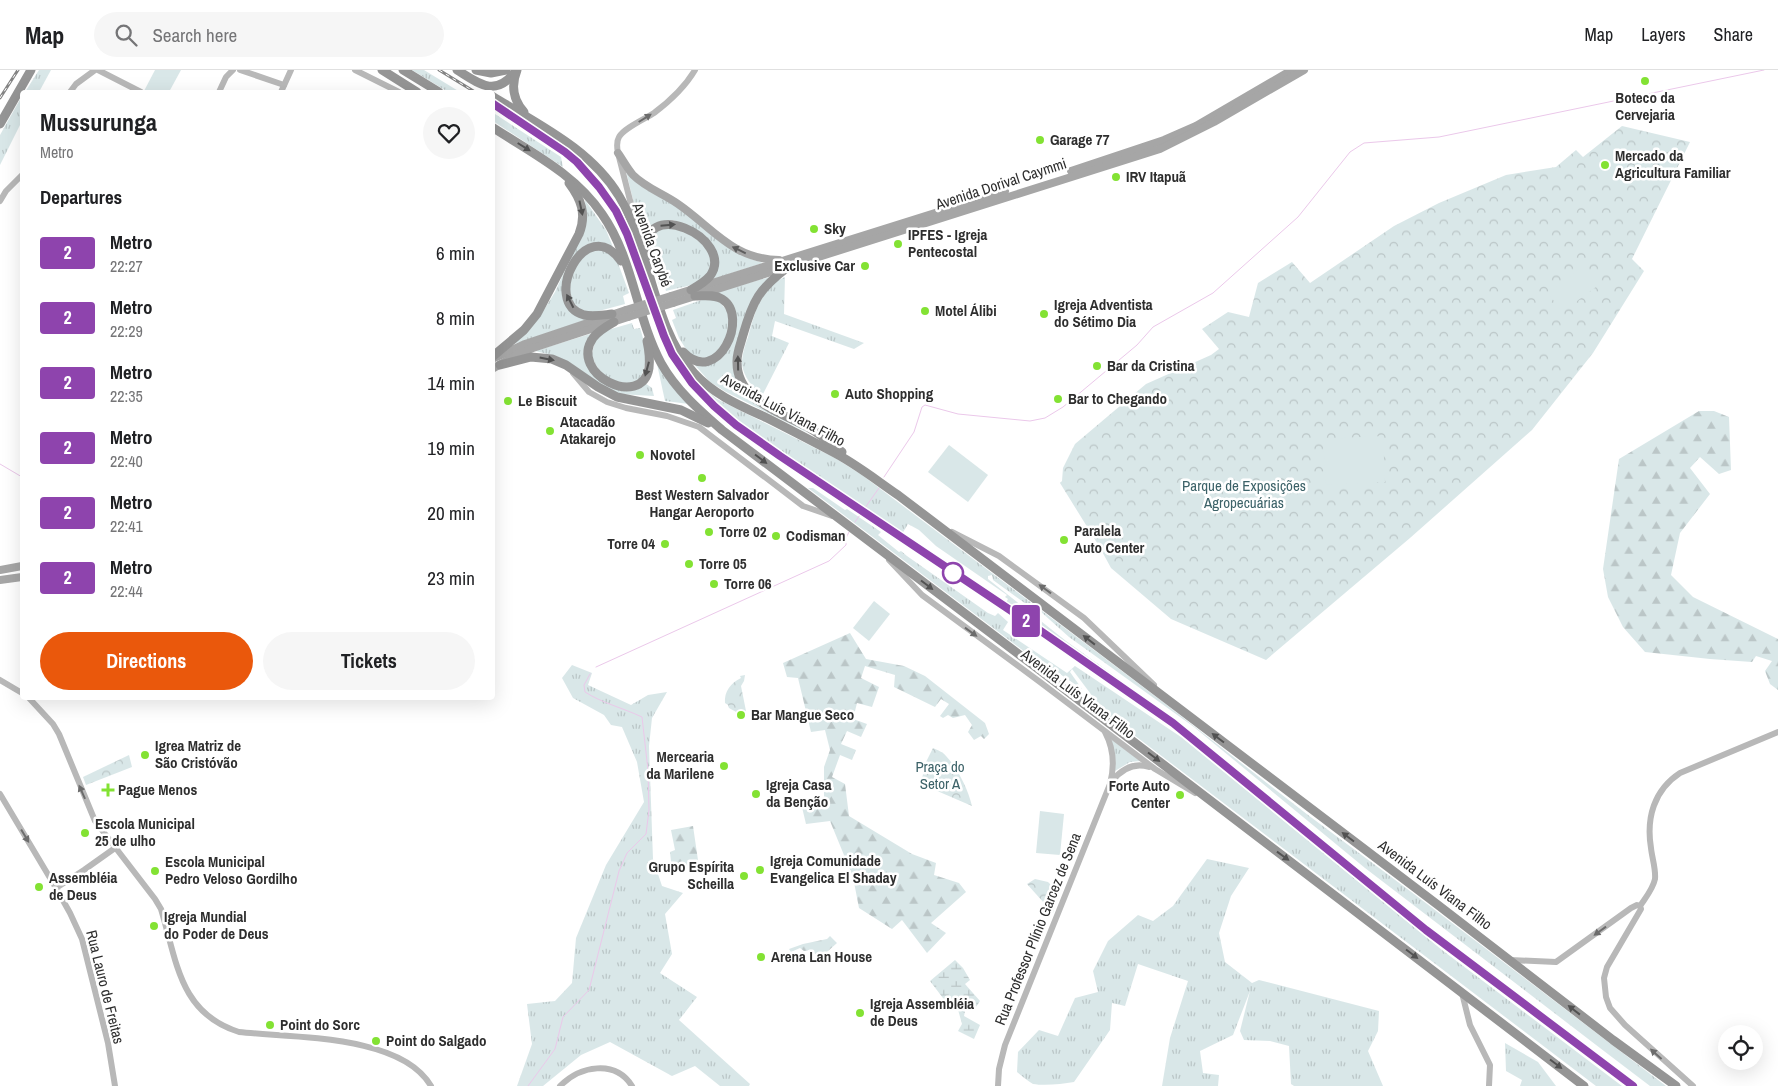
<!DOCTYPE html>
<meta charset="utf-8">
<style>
body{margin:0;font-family:"Archivo Narrow",sans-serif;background:#f6f6f6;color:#202124;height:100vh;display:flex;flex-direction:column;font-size:19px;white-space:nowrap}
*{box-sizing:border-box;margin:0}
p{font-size:16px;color:#757577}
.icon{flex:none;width:28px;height:28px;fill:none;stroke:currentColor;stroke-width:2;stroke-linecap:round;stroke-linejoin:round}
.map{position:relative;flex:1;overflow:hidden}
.side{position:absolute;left:20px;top:20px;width:475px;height:610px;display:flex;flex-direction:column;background:#fff;border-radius:5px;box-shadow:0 5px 20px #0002}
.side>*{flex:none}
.badge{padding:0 10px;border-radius:4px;font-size:18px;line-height:32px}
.fabs{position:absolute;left:1718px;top:955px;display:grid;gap:10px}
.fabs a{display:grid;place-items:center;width:45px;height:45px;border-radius:50%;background:#fff;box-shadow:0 5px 20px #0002;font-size:25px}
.map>.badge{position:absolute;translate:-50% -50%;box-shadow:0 0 0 2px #fff}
h2{padding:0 20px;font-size:19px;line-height:45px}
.round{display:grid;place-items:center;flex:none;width:52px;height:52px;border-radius:26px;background:#f6f6f6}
.overview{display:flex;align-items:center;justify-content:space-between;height:85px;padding:0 20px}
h1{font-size:24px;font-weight:800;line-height:38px}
.cta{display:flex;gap:10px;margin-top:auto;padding:10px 20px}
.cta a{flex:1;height:58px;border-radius:30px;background:#ea580c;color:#fff;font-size:20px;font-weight:800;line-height:58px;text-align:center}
.cta a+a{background:#f6f6f6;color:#202124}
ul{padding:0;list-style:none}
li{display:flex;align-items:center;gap:15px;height:65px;padding:0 20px}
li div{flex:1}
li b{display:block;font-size:19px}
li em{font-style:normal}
li .badge{min-width:55px;font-weight:700;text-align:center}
header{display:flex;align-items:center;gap:30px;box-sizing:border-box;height:70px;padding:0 25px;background:#fff;border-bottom:1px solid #e0e0e0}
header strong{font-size:24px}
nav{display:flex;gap:28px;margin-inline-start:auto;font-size:18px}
.search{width:350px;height:45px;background:#f6f6f6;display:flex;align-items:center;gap:12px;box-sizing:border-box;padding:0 18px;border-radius:28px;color:#757577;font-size:19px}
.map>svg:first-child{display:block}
</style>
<header>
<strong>Map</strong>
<div class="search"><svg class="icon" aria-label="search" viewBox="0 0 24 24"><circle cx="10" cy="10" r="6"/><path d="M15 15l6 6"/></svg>Search here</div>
<nav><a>Map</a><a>Layers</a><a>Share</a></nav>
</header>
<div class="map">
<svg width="1778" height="1016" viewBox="0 0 1778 1016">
<defs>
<pattern id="grass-tufts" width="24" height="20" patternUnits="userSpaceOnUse" patternTransform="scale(1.25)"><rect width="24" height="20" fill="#d9e7e8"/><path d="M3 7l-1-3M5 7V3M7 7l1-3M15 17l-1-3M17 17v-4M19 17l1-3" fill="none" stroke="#bbc6c7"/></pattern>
<pattern id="forest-firs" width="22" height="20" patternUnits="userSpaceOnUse" patternTransform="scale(1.25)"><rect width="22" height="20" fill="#d9e7e8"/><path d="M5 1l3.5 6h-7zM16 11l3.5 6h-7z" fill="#bbc6c7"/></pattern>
<pattern id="wetland-marsh" width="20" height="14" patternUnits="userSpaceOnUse" patternTransform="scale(1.25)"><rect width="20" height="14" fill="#d9e7e8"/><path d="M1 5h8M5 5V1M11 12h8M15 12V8" fill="none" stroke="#bbc6c7"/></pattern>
<pattern id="park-crowns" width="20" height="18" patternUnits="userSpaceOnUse" patternTransform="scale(1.25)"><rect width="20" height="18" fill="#d9e7e8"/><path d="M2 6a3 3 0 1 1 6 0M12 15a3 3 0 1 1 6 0" fill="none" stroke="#bbc6c7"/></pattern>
</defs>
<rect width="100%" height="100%" fill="#fff"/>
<g fill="url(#grass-tufts)">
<polygon points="39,0 51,0 39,22 25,22"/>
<polygon points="412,0 424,0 460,22 448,22"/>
<polygon points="22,26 22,51 0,95 0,65"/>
<polygon points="492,42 561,87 563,97 493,51"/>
<path d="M626 101C642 112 658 123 674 134 704 157 725 182 763 193L710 210 717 190C704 174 679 135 656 156 651 161 646 165 643 171Z"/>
<path d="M585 130 606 160 613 177C597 169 577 174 571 193 567 205 566 218 564 229L586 250 511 275 542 243 555 222 573 183 586 148Z"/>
<path d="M664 156 687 161 710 181C710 186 712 192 711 197 707 215 681 217 666 221L664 213 659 215 649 177 652 166Z"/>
<polygon points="603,178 618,193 629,223 623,226 625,234 595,242 584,243 569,229 570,208 583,184"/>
<polygon points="773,206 739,266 744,322 810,364 726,322 710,312 692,292 716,291 735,248 714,223"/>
<path d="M785 207 784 244 864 273 854 279 775 251 772 266 789 273 763 324C753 319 743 306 742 294 742 285 745 275 748 267 754 245 761 216 785 207Z"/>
<path d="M707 228 718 230 730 244C727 261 727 286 704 288 699 288 693 285 689 284L679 268 672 250 676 248 673 240Z"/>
<path d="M632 253 634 259 640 258C647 281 649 287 640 310L623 315 603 306 591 287 596 268 604 261Z"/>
<polygon points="593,263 585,278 604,313 645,313 652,318 654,326 618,324 584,304 572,294 556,286 535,281"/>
<polygon points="657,294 689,334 665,331"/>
<polygon points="694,310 717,329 835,388 862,405 1163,632 1308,745 1414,824 1666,1016 1650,1016 1600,978 1365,798 1194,657 1069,567 1040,541 1037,542 993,510 992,505 988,506 988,509 1066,571 1137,622 1064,572 1005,534 1008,529 1005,527 1007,525 936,476 919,460 908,454 902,464 886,454 885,455 767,374 729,345 703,321"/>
<polygon points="808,418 813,418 845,440 847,439 881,462 878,465 899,482 901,481 907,486 988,543 995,546 998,543 1008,552 1003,560 1067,603 1075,596 1181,667 1442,880 1622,1016 1596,1016 1105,643 1072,599 1070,602 1082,619 1051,598 1037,591"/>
<polygon points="572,595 592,603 588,615 631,635 648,625 667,622 652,648 649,676 653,789 662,816 683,823 665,844 672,884 660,903 697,927 679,950 750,1014 749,1016 720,1016 695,996 672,1006 610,972 581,985 543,1016 517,1016 532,974 527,934 555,931 572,913 576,868 606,795 644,732 637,692 622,657 611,655 604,645 573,628 562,608"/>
<polygon points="1111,669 1140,691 1130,692 1115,701"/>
<path d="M1207 789 1249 798 1231 826 1219 863 1225 892 1252 913 1259 910 1379 941 1378 961 1368 981 1383 1016H1294L1291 1014 1289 976 1270 971 1244 970 1240 961 1250 921 1233 965 1200 981 1203 1003 1219 1005 1218 1016H1162L1170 968 1188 911 1138 894 1125 936 1112 933 1110 960 1074 1012C1062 1014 1045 1016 1033 1014 1028 1011 1022 1006 1017 1002L1018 982 1039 960 1058 966 1075 928 1098 922 1093 901 1108 871 1138 845 1153 851 1173 836Z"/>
<polygon points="1505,973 1538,992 1556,1016 1520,1016 1522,1010 1506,1001"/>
</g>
<g fill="url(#forest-firs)">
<polygon points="1699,341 1714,341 1729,347 1731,400 1719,404 1700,387 1690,398 1710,424 1680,463 1671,505 1693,527 1778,569 1778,620 1770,614 1765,601 1772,591 1756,586 1752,592 1710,589 1645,582 1623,557 1608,527 1603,499 1619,389"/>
<polygon points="850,563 866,589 904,596 925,606 985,653 989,664 984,669 981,666 974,670 968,662 972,655 965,645 953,648 948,645 943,648 940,646 949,634 941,629 935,637 894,617 895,605 865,596 861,608 879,617 872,637 857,633 853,649 867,654 861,667 847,661 841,674 856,680 852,690 840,685 832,707 845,714 849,746 912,784 936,793 934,805 959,813 966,822 931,853 946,863 927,883 902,850 892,859 859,838 853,807 830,751 806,754 801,733 824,728 824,697 830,680 825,660 811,662 798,608 787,607 783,593"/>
<polygon points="693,756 699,797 672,801 670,782 675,780 671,760"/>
<polygon points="830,866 837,873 819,889 812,880 804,881 800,878 791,882 789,879 803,874 827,869"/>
</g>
<polygon fill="url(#wetland-marsh)" points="955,890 963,898 970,910 965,914 980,931 976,937 970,933 965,941 964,946 980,955 974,969 958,961 962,954 957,936 960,933 957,930 949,936 930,911"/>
<g fill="url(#park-crowns)">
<polygon points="1622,56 1690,72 1632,189 1644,201 1593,283 1532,360 1410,468 1266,590 1171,549 1111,498 1099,476 1060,413 1062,411 1063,398 1075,374 1146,314 1211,285 1219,279 1202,259 1228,242 1249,247 1258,213 1292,192 1310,213 1394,156 1439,133 1506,105 1556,97 1576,80 1583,87"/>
<path d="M745 605 744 611 741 616 746 641 738 643 729 638 728 635 725 633C724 621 731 613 741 608L740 606Z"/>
<path d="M933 678C937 680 943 682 946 686 958 699 968 719 972 736L921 714 925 694Z"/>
<polygon points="129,685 132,697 86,715 83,707"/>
<polygon points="1035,809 1048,812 1056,820 1057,828 1053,843 1027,814"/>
</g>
<g fill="#d9e7e8">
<polygon points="155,0 181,0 169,22 147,22 144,21"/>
<polygon points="1582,197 1596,217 1562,242 1548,223"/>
<polygon points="1383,366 1385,412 1326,415 1323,369"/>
<polygon points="949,375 988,405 968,432 928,402"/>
<polygon points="874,531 890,544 869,571 853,558"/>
<polygon points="942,682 954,701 943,709 931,691"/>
<polygon points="1040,741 1064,744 1060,785 1036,783"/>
</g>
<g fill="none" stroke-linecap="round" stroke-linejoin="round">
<g stroke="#ebc8ea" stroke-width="1">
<polyline points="0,394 22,407"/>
<polyline points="884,407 914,362 922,337 925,335 958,344 1030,351 1045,348 1063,337 1137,275 1153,257 1213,223 1298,147 1350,82 1364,73 1439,67 1764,0"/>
<polyline points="855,452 879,418"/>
<polyline points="596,597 829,491 846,475 846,468 849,462"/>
<path d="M528 1016 555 979 563 947 589 920 619 801 627 783 646 764 649 740 648 700 642 647C623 638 602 633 585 622L584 615 590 604"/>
</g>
<g stroke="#b8b8b8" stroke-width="6">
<polyline points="98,0 141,22"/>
<polyline points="240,0 284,15"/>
<polyline points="355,0 399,22"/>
<polyline points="70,22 76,14 95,0"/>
<polyline points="219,22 226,7 233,0"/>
<polyline points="281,22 291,0"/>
<polyline points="0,131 6,121 22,105"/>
<path d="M636 154 618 83C617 78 616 72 619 67 624 58 645 49 654 43 670 31 685 17 695 0"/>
<polyline points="573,303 589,322 607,332 626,338 667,346 699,357 803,436 832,446"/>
<polyline points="952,462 999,486 1084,548 1154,615"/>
<polyline points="889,490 922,525 1040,612 1155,699 1195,723"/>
<polyline points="0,610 22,623"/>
<path d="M29 628 53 654 59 664 95 751 155 829 161 839C177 891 179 943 239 962 292 968 401 964 431 1016"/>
<path d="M1112 711C1122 699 1134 692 1149 697"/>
<polyline points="0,724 56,818 70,843 82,869 108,973 115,1016"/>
<polyline points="56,818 84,800 115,778"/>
<polyline points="1510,890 1556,892 1631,838 1637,835 1640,836"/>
<polyline points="1462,923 1470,955 1490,995 1489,1016"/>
<path d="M560 1016C580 996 615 989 632 1016"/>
<path d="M998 1016 999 999 1005 975 1110 714C1115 695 1114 679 1105 662"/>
<path d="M1693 1016 1625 955 1610 938 1606 927 1604 908 1607 897 1641 839 1640 836C1646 827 1653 819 1655 809 1656 799 1652 788 1651 778 1646 748 1654 720 1680 703L1778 662"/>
</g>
<g stroke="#a6a6a6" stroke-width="8">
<path d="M618 83C623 90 627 98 633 105 646 118 664 124 678 134 713 158 732 189 779 190"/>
<polyline points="1071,101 1164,70 1196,56 1292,0"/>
<polyline points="671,226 1005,121"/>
<polyline points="673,233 1160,79 1214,52 1304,0"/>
<polyline points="494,288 525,274 626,240"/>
<polyline points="492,299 520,283 533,278 628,247"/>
<polyline points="0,500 22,496"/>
<polyline points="0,510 22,507"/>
</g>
<g stroke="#959595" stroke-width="9">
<polyline points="382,0 417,22"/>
<polyline points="403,0 439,22"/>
<path d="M457 0C478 13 495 28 515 2"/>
<polyline points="476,0 491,3 506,0"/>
<path d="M517 0C511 15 513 30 524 42"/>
<path d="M492 26C537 54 591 79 619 126 651 179 652 257 694 303 714 325 741 336 767 348 789 359 810 370 831 381 855 393 876 410 898 425L1438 835 1613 970 1676 1016"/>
<polyline points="0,54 31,0"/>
<path d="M492 57C532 83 575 104 602 144 633 188 636 246 661 293 676 320 699 340 722 360L1033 595 1584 1016"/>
<path d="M647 186C637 123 737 168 710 206 705 212 698 216 691 220"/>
<path d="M788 197C759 219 753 230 743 265 741 273 737 282 737 291 736 330 780 342 808 357 820 364 831 373 842 382"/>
<path d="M612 244C603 245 593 247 584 245 540 233 586 141 621 191"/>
<path d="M614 252C607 256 598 261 593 268 568 304 642 340 649 298 650 289 649 280 647 271"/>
<path d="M683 282C718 318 750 246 722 229 714 224 704 226 695 226"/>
<path d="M492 287 524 260 537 244 579 164C587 144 581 129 569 113"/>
<polyline points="500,295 531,287 552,289 566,295 598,317 617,327 681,340 708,353"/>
</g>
<g stroke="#838383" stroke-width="3">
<g id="rail">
<polyline points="439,0 475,22"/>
<polyline points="0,28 18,0"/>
<polyline points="492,33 565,82 582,97 599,117 616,141 627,164 664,266 672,284 692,313 714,337 766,376 1025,551 1173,653 1426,860 1633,1016"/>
</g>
</g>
<use href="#rail" stroke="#fff" stroke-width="1" stroke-dasharray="4" stroke-linecap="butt"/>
<g stroke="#a6a6a6" stroke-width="8">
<polyline points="626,240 671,226"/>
<polyline points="628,247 673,233"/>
</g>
</g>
<defs><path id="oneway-solid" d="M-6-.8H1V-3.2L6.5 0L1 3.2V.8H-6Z" transform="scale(1.25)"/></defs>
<g fill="#6c6c6c">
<use href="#oneway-solid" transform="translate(645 48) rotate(-32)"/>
<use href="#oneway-solid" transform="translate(1045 519) rotate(-144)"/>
<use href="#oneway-solid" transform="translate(971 562) rotate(36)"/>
<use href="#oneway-solid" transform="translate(82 722) rotate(-114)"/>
<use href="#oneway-solid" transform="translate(25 766) rotate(59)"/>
<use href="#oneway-solid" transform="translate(1600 861) rotate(144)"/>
<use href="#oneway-solid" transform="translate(1656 984) rotate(-138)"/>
</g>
<g fill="#525252">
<use href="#oneway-solid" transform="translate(524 77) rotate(32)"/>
<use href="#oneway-solid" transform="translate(581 138) rotate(78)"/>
<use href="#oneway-solid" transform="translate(668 155) rotate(-5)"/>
<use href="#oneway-solid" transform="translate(570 231) rotate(-117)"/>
<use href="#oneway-solid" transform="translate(547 289) rotate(11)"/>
<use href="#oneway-solid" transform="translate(738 293) rotate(-91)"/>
<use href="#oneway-solid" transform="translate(647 299) rotate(105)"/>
<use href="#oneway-solid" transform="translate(761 389) rotate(37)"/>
<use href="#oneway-solid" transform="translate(927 515) rotate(37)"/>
<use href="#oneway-solid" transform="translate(1089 570) rotate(-142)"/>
<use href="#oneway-solid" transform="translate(1218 668) rotate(-143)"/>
<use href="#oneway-solid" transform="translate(1154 687) rotate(37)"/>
<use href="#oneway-solid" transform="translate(1348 767) rotate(-143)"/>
<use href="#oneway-solid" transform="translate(1283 786) rotate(36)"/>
<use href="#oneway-solid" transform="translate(1412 884) rotate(37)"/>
<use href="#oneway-solid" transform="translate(1574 940) rotate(-142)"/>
<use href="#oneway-solid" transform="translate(1556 994) rotate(37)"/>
</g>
<use fill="#5e5e5e" href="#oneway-solid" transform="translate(739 180) rotate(-154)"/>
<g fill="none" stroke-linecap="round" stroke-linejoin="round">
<g stroke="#fff" stroke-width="11">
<polyline id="line" points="492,33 565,82 577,92 599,117 616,141 627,164 664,266 672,284 692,313 714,336 736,355 780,386 1025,550 1173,653 1426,860 1633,1016"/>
</g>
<use href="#line" stroke="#8e44ad" stroke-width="8"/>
</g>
<g fill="#83e233" stroke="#fff" stroke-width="2">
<circle cx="1645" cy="11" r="5"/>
<circle cx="1040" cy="70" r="5"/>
<circle cx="1605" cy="95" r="5"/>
<circle cx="1116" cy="107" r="5"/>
<circle cx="814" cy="159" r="5"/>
<circle cx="898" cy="174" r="5"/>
<circle cx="865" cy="196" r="5"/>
<circle cx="925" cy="241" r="5"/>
<circle cx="1044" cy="244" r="5"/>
<circle cx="1097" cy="296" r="5"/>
<circle cx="835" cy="324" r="5"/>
<circle cx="1058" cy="329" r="5"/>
<circle cx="508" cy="331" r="5"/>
<circle cx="550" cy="361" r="5"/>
<circle cx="640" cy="385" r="5"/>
<circle cx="702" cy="408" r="5"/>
<circle cx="709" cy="462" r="5"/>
<circle cx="776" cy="466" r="5"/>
<circle cx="1064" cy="470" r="5"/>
<circle cx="665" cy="474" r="5"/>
<circle cx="689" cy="494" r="5"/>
<circle cx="714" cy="514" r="5"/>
<circle cx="741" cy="645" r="5"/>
<circle cx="145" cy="685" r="5"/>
<circle cx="724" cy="696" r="5"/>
<path d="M105.5 712.5h5v5h5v5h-5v5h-5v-5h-5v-5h5z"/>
<circle cx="756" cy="724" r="5"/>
<circle cx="1180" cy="725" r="5"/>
<circle cx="85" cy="763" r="5"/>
<circle cx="760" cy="800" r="5"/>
<circle cx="155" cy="801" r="5"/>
<circle cx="744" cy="806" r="5"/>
<circle cx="39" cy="817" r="5"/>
<circle cx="154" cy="856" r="5"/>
<circle cx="761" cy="887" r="5"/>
<circle cx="860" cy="943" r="5"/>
<circle cx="270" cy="955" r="5"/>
<circle cx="376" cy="971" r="5"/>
</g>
<circle fill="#fff" stroke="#8e44ad" stroke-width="2.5" cx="953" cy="503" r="10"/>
<g text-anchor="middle" stroke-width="5" stroke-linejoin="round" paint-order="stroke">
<g font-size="15" font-weight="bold" fill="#2e2e2e" stroke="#fff" text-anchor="start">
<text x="1645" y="33" text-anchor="middle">Boteco da<tspan x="1645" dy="17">Cervejaria</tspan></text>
<text x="1050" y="75">Garage 77</text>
<text x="1615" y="91">Mercado da<tspan x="1615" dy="17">Agricultura Familiar</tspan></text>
<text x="1126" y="112">IRV Itapuã</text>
<text x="824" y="164">Sky</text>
<text x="908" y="170">IPFES - Igreja<tspan x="908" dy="17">Pentecostal</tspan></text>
<text x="855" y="201" text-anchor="end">Exclusive Car</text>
<text x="1054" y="240">Igreja Adventista<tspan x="1054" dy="17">do Sétimo Dia</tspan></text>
<text x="935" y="246">Motel Álibi</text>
<text x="1107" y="301">Bar da Cristina</text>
<text x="845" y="329">Auto Shopping</text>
<text x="1068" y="334">Bar to Chegando</text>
<text x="518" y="336">Le Biscuit</text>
<text x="560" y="357">Atacadão<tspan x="560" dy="17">Atakarejo</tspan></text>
<text x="650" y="390">Novotel</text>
<text x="702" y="430" text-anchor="middle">Best Western Salvador<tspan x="702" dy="17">Hangar Aeroporto</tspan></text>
<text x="1074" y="466">Paralela<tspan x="1074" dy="17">Auto Center</tspan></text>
<text x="719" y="467">Torre 02</text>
<text x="786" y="471">Codisman</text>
<text x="655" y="479" text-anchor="end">Torre 04</text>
<text x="699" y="499">Torre 05</text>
<text x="724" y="519">Torre 06</text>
<text x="751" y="650">Bar Mangue Seco</text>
<text x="155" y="681">Igrea Matriz de<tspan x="155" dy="17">São Cristóvão</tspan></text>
<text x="714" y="692" text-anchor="end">Mercearia<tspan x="714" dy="17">da Marilene</tspan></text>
<text x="766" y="720">Igreja Casa<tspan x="766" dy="17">da Benção</tspan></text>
<text x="1170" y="721" text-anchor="end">Forte Auto<tspan x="1170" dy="17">Center</tspan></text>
<text x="118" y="725">Pague Menos</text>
<text x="95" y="759">Escola Municipal<tspan x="95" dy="17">25 de ulho</tspan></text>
<text x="770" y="796">Igreja Comunidade<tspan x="770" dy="17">Evangelica El Shaday</tspan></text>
<text x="165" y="797">Escola Municipal<tspan x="165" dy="17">Pedro Veloso Gordilho</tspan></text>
<text x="734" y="802" text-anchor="end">Grupo Espírita<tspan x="734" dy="17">Scheilla</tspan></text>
<text x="49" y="813">Assembléia<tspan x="49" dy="17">de Deus</tspan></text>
<text x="164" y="852">Igreja Mundial<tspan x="164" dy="17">do Poder de Deus</tspan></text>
<text x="771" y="892">Arena Lan House</text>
<text x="870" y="939">Igreja Assembléia<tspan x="870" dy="17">de Deus</tspan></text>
<text x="280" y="960">Point do Sorc</text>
<text x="386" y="976">Point do Salgado</text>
</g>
<g font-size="15" fill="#2e2e2e" stroke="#fff">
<text transform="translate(1001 114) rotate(-18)" y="5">Avenida Dorival Caymmi</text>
<text transform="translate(652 175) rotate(70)" y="5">Avenida Carybé</text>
<text transform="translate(783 340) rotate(28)" y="5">Avenida Luís Viana Filho</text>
<text transform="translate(1078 624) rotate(37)" y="5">Avenida Luís Viana Filho</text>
<text transform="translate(1435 815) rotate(37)" y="5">Avenida Luís Viana Filho</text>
<text transform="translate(1038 859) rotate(-68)" y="5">Rua Professor Plínio Garcez de Sena</text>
<text transform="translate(105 917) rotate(76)" y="5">Rua Lauro de Freitas</text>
</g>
<g font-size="15" fill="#3c6268" stroke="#fff">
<text x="1244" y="421">Parque de Exposições<tspan x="1244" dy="17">Agropecuárias</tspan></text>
<text x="940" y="702">Praça do<tspan x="940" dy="17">Setor A</tspan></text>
</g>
</g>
</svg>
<div class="fabs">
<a><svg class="icon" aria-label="locate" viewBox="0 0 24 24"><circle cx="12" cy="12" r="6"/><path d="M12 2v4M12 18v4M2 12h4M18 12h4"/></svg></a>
</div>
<b class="badge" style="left:1026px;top:551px;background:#8e44ad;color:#fff">2</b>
<section class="side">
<div class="overview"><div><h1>Mussurunga</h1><p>Metro</p></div><a class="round"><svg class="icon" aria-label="heart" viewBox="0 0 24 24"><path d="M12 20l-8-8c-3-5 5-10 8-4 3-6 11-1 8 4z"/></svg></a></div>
<h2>Departures</h2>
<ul>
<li><span class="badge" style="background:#8e44ad;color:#fff">2</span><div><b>Metro</b><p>22:27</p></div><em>6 min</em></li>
<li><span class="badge" style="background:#8e44ad;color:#fff">2</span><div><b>Metro</b><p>22:29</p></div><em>8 min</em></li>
<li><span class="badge" style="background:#8e44ad;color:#fff">2</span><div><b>Metro</b><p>22:35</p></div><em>14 min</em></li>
<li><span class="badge" style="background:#8e44ad;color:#fff">2</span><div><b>Metro</b><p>22:40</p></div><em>19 min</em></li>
<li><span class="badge" style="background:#8e44ad;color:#fff">2</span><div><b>Metro</b><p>22:41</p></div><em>20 min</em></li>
<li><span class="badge" style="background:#8e44ad;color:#fff">2</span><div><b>Metro</b><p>22:44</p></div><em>23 min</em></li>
</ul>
<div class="cta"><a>Directions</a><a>Tickets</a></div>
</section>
</div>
